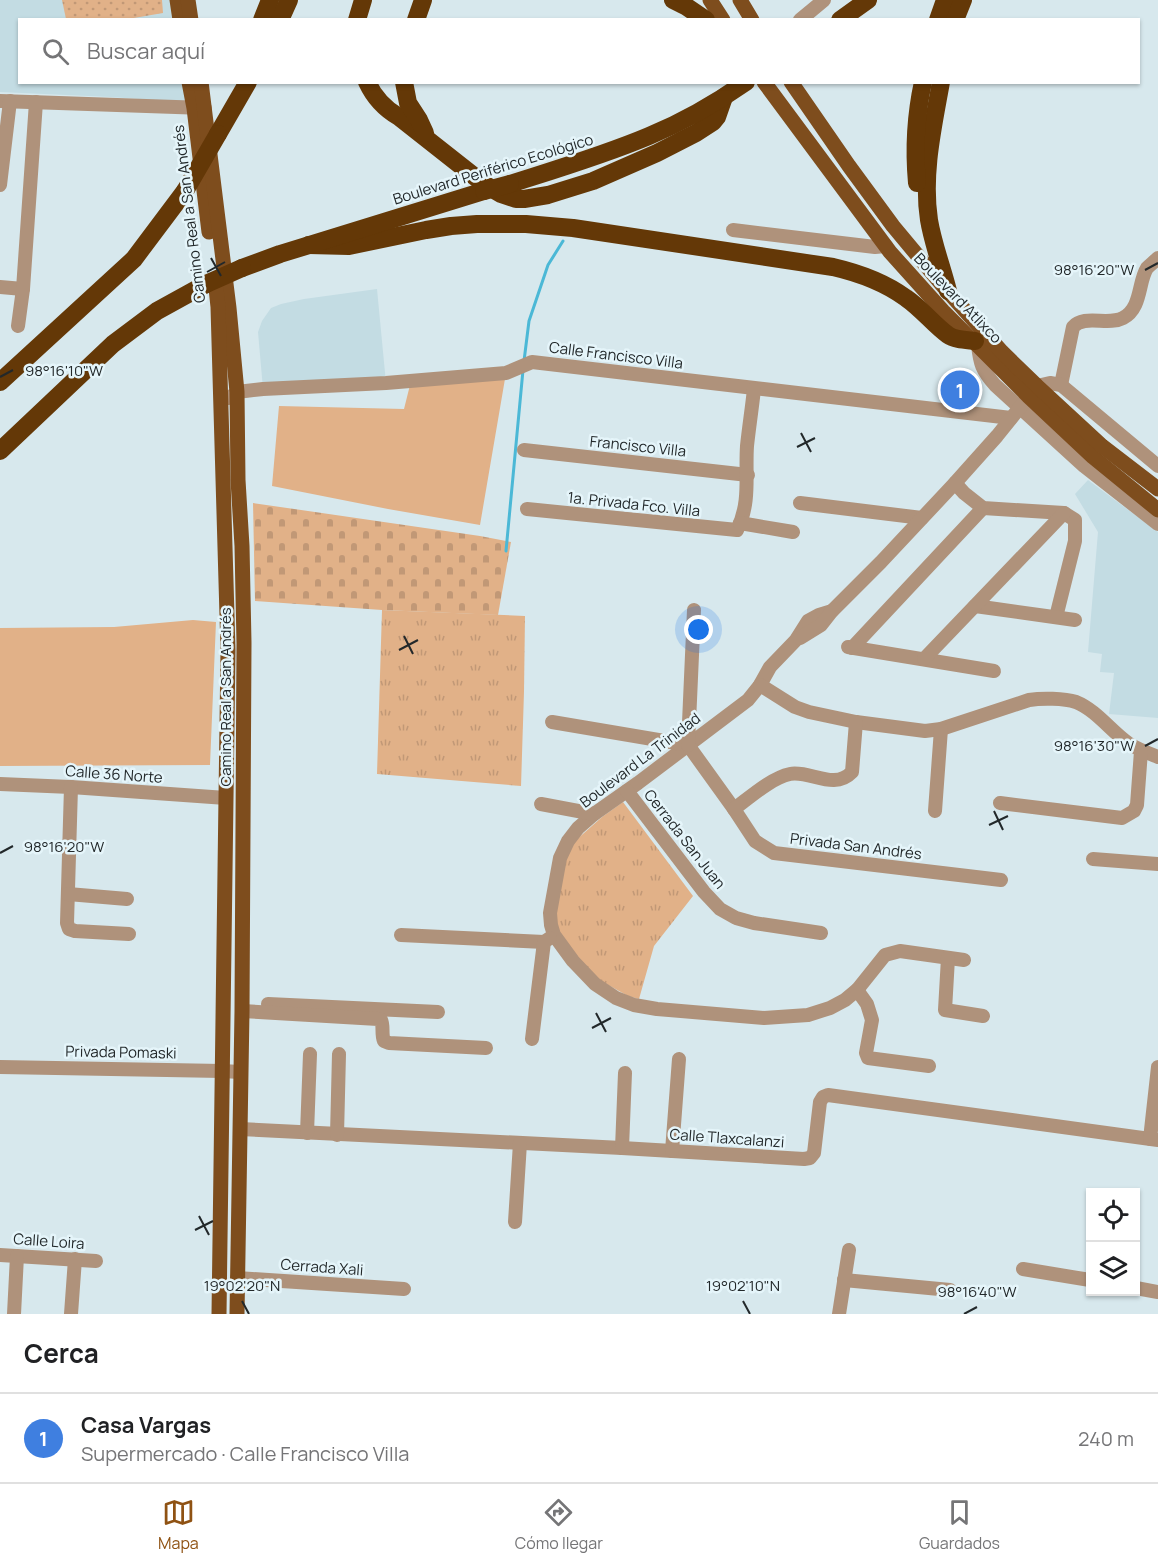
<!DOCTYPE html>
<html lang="es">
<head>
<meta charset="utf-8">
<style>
  :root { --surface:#fff; --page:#f6f6f6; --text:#202124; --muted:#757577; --line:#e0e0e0; --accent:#8f5213 }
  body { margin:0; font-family:Manrope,sans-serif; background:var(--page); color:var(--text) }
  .controls { position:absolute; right:18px; bottom:18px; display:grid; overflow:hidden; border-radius:0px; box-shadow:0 2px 4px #0004 }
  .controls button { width:54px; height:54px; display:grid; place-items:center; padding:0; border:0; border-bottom:2px solid var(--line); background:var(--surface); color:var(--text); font:30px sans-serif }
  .you { position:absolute; left:699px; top:630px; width:21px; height:21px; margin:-15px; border:4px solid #fff; border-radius:50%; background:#1a73e8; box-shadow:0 0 0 9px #1a73e833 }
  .badge { display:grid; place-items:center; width:39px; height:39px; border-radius:50%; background:var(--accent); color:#fff; font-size:20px; font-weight:700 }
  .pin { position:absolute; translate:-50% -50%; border:3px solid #fff; box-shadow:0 2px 6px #0006 }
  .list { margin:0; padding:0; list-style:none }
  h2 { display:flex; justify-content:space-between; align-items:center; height:78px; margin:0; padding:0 24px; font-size:26px }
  h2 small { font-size:20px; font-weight:400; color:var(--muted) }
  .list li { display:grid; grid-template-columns:39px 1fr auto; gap:18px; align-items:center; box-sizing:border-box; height:90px; padding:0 24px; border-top:2px solid var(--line) }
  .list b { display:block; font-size:22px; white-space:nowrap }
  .list p { margin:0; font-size:20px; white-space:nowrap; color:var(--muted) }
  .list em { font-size:20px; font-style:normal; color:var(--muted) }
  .icon { flex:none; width:33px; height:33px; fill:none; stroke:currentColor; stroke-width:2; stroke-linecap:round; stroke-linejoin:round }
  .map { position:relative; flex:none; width:1158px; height:1314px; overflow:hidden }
  .search { position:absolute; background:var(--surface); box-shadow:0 2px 4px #0004; left:18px; right:18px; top:18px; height:66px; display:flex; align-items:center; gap:15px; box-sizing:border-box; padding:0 21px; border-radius:0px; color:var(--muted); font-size:22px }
  .sheet { height:168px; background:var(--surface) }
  nav { display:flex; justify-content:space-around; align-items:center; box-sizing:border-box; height:84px; border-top:2px solid var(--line); background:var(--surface); font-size:16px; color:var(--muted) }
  nav a { display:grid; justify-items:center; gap:3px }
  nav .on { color:var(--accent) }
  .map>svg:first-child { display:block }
  .built { fill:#c3dce3 }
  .grass { fill:url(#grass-tufts) }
  .cemetery { fill:url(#cemetery-stones) }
  .park { fill:url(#park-dots) }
  .pitch { fill:#e1b188 }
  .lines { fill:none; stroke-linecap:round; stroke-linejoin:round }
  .stream { stroke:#4bb8d6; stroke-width:3 }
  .minor { stroke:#af927b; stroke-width:14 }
  .major { stroke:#7e4d1d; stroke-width:15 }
  .highway { stroke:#643807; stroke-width:18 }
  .highway-bridge { stroke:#643807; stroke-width:18 }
  .ticks { fill:none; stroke:#22282a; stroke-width:2 }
  .labels { text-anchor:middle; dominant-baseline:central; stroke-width:5; stroke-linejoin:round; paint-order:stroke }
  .street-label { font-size:15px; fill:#22282a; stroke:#e5f5fa }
  .ticks-label { font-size:15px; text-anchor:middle; fill:#22282a; stroke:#e5f5fa; stroke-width:5; stroke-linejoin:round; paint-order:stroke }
</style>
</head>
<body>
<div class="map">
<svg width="1158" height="1314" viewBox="0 0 1158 1314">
  <defs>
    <pattern id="grass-tufts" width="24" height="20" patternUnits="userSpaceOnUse" patternTransform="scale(1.5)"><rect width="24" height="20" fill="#e1b188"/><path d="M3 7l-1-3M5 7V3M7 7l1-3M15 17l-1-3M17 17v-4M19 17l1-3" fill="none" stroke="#c19876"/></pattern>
    <pattern id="cemetery-stones" width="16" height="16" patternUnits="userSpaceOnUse" patternTransform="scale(1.5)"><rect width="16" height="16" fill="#e1b188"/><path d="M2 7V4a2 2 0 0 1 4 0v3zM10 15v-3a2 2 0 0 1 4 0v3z" fill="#c19876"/></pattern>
    <pattern id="park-dots" width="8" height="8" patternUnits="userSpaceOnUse" patternTransform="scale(1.5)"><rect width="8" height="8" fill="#e1b188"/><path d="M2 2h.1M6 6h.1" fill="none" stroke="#c19876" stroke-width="1.8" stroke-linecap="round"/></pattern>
  </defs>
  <rect width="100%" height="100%" fill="#d7e8ed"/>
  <g class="built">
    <path d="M0 0H174L177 19 20 20V82L186 83 189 99 183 102 110 97 0 92Z"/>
    <path d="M377 289 386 383 263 389 258 332 262 321 271 308 281 304 304 299Z"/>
    <path d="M1088 480 1158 532V718L1109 714 1114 673 1100 672 1102 654 1088 652 1098 532 1075 494Z"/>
  </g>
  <g class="grass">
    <path d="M382 610 525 616 524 692 521 786 377 774Z"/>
    <path d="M623 802 693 896 654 946 639 999 628 996 601 981 576 957 556 930 553 917 563 861 575 841 602 817Z"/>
  </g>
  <path class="cemetery" d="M253 503 480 536 511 542 498 615 382 610 255 601Z"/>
  <path class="park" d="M62 0H162L163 13 128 19H66Z"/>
  <g class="pitch">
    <path d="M506 373 480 525 388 509 272 486 279 406 404 409 411 381Z"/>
    <path d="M193 620 216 622 210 765 0 766V628L114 627Z"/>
  </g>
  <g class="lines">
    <g class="stream">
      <path d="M524 361 529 321 548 265 563 241"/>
      <path d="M506 551 523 370"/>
    </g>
    <g class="minor">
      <path d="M800 20 824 0"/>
      <path d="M0 101 205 108"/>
      <path d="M0 185 10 101"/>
      <path d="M733 230 875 247 886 246"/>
      <path d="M0 287 23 289"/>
      <path d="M18 326 23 289 36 102"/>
      <path d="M978 345C980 364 982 370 995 385L1084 466 1158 524"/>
      <path d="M1061 385 1073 327C1084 314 1108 326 1123 318 1142 308 1138 282 1147 268 1150 265 1155 261 1158 258"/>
      <path d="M229 398 237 392 263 389 386 383 506 373 532 362 1011 418"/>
      <path d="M524 450 748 475"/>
      <path d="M955 483 964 493 983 508 1064 513 1075 520V541L1056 617"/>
      <path d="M800 503 922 518"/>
      <path d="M527 509 737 530C751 502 745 475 747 446 749 427 752 408 754 389"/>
      <path d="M740 523 793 532"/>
      <path d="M975 606 1075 620"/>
      <path d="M832 611 819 615 808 621 796 640 770 667 760 685 748 700 638 783 594 814 578 828 568 841 560 858 550 913 551 925 554 935 573 961 595 984 616 998 634 1005 657 1009 764 1018 808 1015 830 1008 845 1000 857 990 885 955 900 951 964 960"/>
      <path d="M800 638 821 625 832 611 881 562 955 483 997 436 1037 386 1050 383 1061 385 1158 466"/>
      <path d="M848 647 994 671"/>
      <path d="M852 648 983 508"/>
      <path d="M924 659 1064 513"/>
      <path d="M760 685 795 707 809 712 856 722 925 731 941 729 1029 700C1041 698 1064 698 1076 702 1096 710 1111 731 1128 743 1137 749 1148 753 1158 757"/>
      <path d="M552 722 688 745"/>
      <path d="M688 745 734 809 755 841 774 853 1001 880"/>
      <path d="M688 745 694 610"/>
      <path d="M0 784 71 787 226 798"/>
      <path d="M71 787 67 923 69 929 75 931 129 934"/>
      <path d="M627 791 704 892 720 909 736 918 754 923 821 933"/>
      <path d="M1000 803 1122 818 1134 811 1137 805 1141 751"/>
      <path d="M541 804 594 814"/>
      <path d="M734 809C749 798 771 778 790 774 810 770 834 791 852 772L856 722"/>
      <path d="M935 811 941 729"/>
      <path d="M1093 859 1158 864"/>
      <path d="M68 894 127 899"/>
      <path d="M401 935 544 942"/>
      <path d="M948 958 945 1010 983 1016"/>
      <path d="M857 990 867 1004 872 1020 866 1053 868 1058 929 1066"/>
      <path d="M268 1004 438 1012"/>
      <path d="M242 1011 378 1019 381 1020C384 1026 381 1034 384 1041L389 1043 486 1048"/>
      <path d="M532 1039 544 942 550 938"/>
      <path d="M0 1067 222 1071 240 1072"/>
      <path d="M240 1129 622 1148 804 1159 810 1158 814 1153 820 1102 823 1097 828 1095 1158 1140"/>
      <path d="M307 1133 310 1054"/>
      <path d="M337 1135 339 1054"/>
      <path d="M1150 1139 1158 1067"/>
      <path d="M622 1148 625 1073"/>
      <path d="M672 1151 679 1059"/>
      <path d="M515 1222 520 1143"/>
      <path d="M0 1255 96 1261"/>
      <path d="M1023 1269 1090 1280"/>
      <path d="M237 1278 404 1289"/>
      <path d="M844 1280 950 1290"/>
      <path d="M1136 1288 1158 1292"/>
      <path d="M14 1314 17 1256"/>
      <path d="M71 1314 75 1259"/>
      <path d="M839 1314 849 1250"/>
    </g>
    <g class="major">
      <path d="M177 0 180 20"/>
      <path d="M188 0 191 20"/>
      <path d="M710 0 723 20"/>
      <path d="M740 0 752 20"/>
      <path d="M189 82 194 108 209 232"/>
      <path d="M201 82 229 308 237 392 238 480 242 546 244 643 242 1011 237 1314"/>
      <path d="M764 82 890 252 943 311 1028 396 1093 457 1158 510"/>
      <path d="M791 82 849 166 893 226 943 286 1002 352 1037 386 1102 446 1158 489"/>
      <path d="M216 288 218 307 228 650 219 1314"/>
    </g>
    <g class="highway">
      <path d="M673 0 687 7 706 20"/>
      <path d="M262 20 270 0"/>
      <path d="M280 20 289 0"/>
      <path d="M357 20 363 0"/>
      <path d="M416 20 423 0"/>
      <path d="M840 20 868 0"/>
      <path d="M938 20 945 0"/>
      <path d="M955 20 963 0"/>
      <path d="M367 82C374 97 385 109 399 117L484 184 501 194 516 199H524L548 195 593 181 657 153 696 133 713 122 717 117 724 97"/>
      <path d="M404 82 408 103 419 120 425 133"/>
      <path d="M941 82C933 127 922 174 929 220 933 244 942 267 948 291"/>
      <path d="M218 134 248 82"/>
      <path d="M917 183C914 150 916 114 923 82"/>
      <path d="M510 184C557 169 604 155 649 136 683 122 716 103 746 82"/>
      <path d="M309 245 349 246 426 230 451 226 477 224H526L573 228 833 267C859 273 884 282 906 298 922 309 933 324 948 335 955 340 966 340 975 341"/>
      <path d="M242 268 280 254 484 191"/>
      <path d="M0 382 134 259 185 191"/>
      <path d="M0 451 113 344 157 311 206 284"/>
    </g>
    <g class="highway-bridge">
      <path d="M185 191 218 134"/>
      <path d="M484 191 510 184"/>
      <path d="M206 284 242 268"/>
    </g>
  </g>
  <path class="ticks" d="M211 258 221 276M1145 270 1158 263M207 272 225 262M0 377 13 370M801 433 811 452M797 447 815 438M404 636 413 654M399 650 418 640M1145 746 1158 739M994 811 1003 830M989 825 1008 816M0 853 13 846M596 1013 606 1032M592 1028 611 1018M199 1216 209 1235M195 1230 213 1221M242 1301 249 1314M743 1301 750 1314M964 1314 977 1307"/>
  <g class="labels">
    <g class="street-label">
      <text transform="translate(493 169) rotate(-17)">Boulevard Periférico Ecológico</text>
      <text transform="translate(189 214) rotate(-97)">Camino Real a San Andrés</text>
      <text transform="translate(958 298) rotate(46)">Boulevard Atlixco</text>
      <text transform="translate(616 355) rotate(7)">Calle Francisco Villa</text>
      <text transform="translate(638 446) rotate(6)">Francisco Villa</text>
      <text transform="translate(634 504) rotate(6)">1a. Privada Fco. Villa</text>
      <text transform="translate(225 697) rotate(-90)">Camino Real a San Andrés</text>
      <text transform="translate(640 760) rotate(-37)">Boulevard La Trinidad</text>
      <text transform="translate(114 774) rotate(4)">Calle 36 Norte</text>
      <text transform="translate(685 839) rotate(52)">Cerrada San Juan</text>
      <text transform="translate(856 846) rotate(7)">Privada San Andrés</text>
      <text transform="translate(121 1052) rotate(1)">Privada Pomaski</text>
      <text transform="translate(727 1138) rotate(4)">Calle Tlaxcalanzi</text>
      <text transform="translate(49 1241) rotate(4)">Calle Loira</text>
      <text transform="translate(322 1267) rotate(4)">Cerrada Xali</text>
    </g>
  </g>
  <g class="ticks-label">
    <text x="1094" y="275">98°16'20"W</text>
    <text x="64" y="376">98°16'10"W</text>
    <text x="1094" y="751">98°16'30"W</text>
    <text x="64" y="852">98°16'20"W</text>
    <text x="242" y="1291">19°02'20"N</text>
    <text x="743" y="1291">19°02'10"N</text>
    <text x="977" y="1297">98°16'40"W</text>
  </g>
</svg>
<div class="controls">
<button><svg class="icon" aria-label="locate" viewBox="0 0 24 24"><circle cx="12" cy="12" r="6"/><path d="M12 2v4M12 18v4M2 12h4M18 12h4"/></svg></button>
<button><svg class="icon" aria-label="layers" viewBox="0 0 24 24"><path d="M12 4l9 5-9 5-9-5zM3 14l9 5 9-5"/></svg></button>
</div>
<div class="you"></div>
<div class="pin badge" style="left:960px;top:390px;background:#3f7fe0">1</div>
<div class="search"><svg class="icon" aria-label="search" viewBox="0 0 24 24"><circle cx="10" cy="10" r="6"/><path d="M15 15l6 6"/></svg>Buscar aquí</div>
</div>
<section class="sheet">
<h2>Cerca<small></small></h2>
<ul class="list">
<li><span class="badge" style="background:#3f7fe0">1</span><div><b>Casa Vargas</b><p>Supermercado · Calle Francisco Villa</p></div><em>240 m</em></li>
</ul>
</section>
<nav>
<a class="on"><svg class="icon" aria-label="map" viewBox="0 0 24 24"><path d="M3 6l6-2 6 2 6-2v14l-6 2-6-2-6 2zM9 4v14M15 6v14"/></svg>Mapa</a>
<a><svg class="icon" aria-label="directions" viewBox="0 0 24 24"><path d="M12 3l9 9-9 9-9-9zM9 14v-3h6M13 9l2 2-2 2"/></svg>Cómo llegar</a>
<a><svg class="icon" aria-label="saved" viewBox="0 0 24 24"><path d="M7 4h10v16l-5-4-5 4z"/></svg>Guardados</a>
</nav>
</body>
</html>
